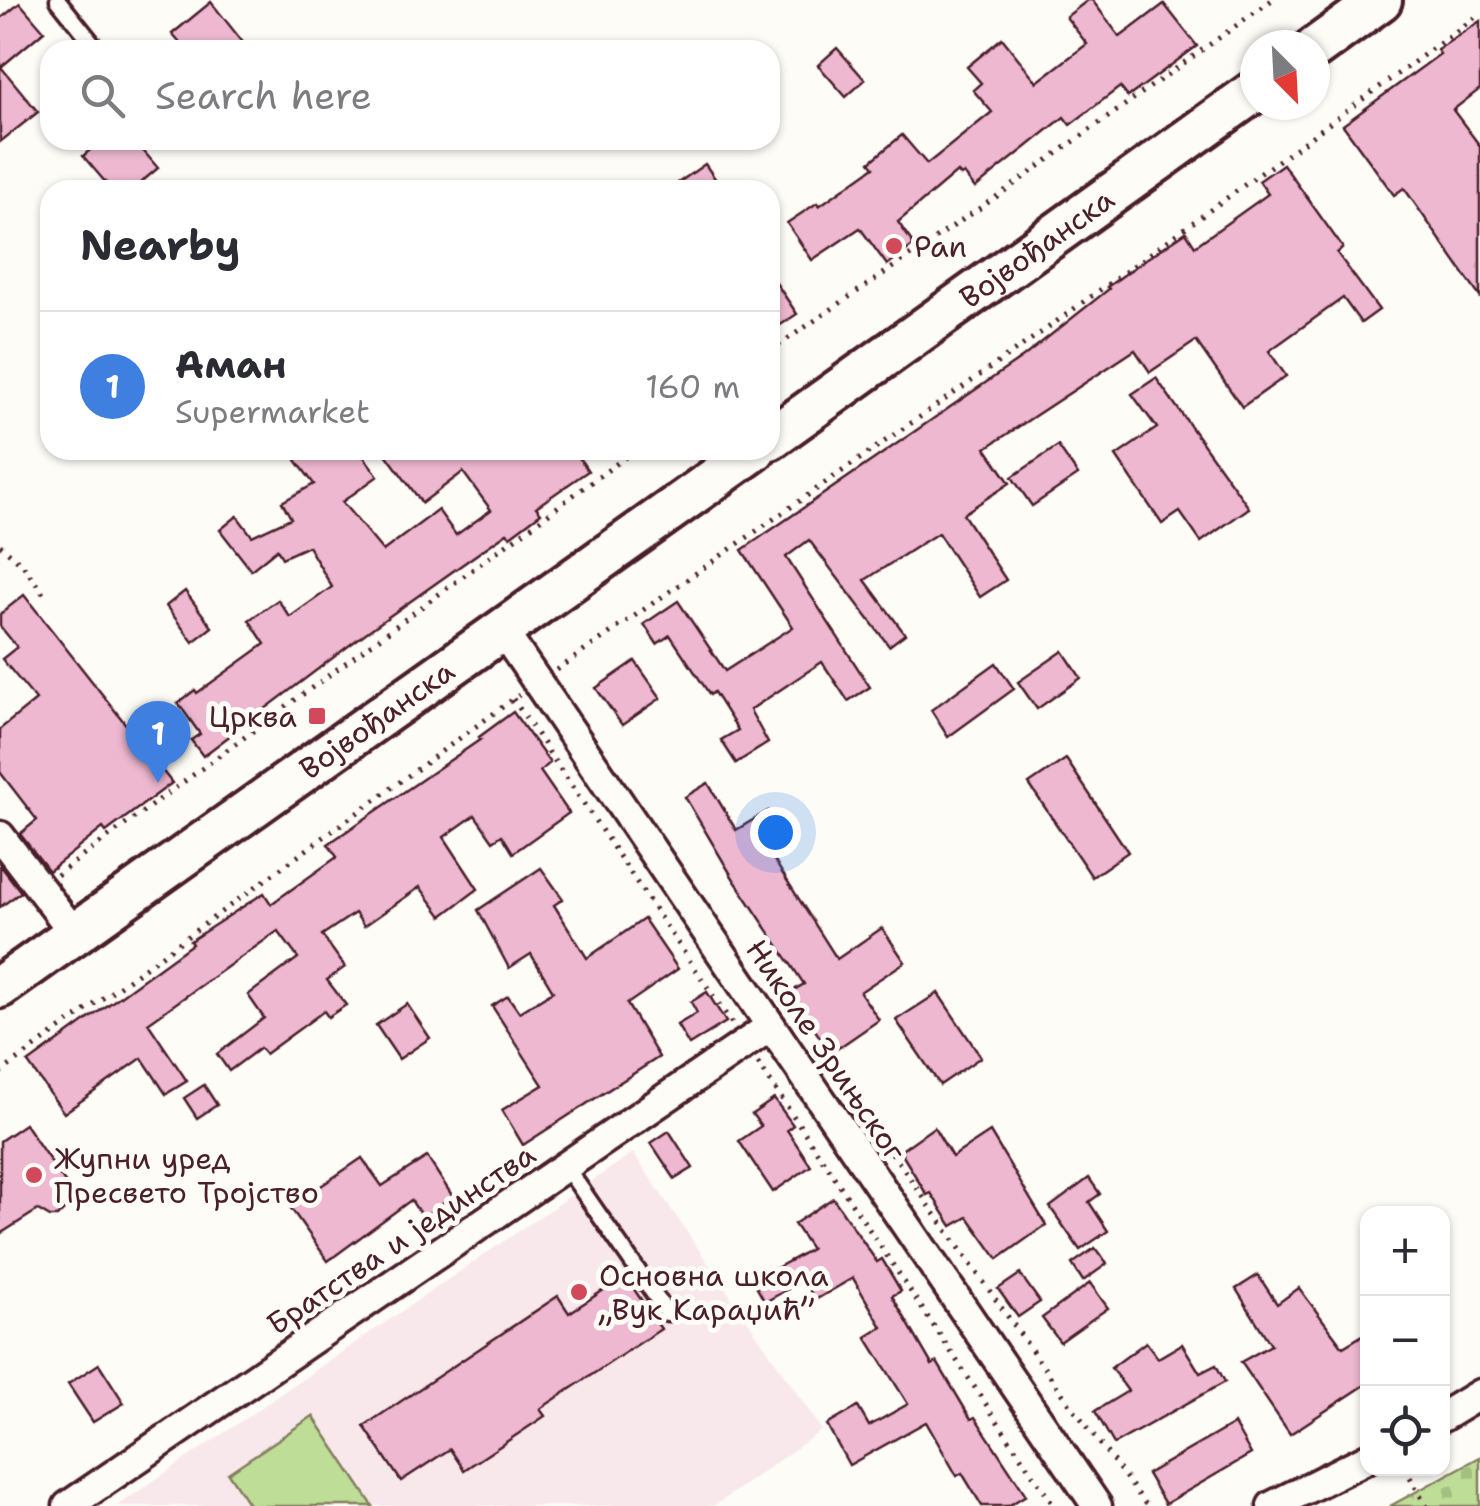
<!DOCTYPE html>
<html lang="en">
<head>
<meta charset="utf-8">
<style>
  :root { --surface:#fff; --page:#f2f2f3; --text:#2b2b33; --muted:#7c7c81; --line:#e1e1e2; --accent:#111827 }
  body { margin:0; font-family:"Shantell Sans",sans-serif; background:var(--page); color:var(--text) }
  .controls { position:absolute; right:30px; bottom:30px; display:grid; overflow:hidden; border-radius:20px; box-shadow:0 2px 8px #0004 }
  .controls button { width:90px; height:90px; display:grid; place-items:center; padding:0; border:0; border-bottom:2px solid var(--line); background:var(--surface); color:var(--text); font:50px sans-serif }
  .compass { position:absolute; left:1240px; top:30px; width:90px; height:90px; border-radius:50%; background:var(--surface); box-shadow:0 2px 8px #0004; rotate:156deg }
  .you { position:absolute; left:775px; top:832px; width:35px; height:35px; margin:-25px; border:8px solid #fff; border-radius:50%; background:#1a73e8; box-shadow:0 0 0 15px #1a73e833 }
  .badge { display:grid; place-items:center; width:65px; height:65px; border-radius:50%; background:var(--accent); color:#fff; font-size:32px; font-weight:700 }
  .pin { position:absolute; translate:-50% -82px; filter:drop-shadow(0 2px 5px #0008) }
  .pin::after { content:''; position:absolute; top:52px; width:35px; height:30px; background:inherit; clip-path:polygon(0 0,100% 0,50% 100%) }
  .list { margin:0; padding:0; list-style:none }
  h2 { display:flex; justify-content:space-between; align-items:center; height:130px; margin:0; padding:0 40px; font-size:42px }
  h2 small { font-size:32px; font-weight:400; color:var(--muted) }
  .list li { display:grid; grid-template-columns:65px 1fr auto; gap:30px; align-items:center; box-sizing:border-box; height:150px; padding:0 40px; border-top:2px solid var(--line) }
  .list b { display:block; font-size:38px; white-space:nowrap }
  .list p { margin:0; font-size:32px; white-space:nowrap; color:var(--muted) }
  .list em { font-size:32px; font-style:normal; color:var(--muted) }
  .icon { flex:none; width:55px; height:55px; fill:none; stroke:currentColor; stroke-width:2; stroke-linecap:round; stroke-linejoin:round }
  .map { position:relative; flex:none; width:1480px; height:1506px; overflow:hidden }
  .search { position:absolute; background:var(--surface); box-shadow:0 2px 8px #0004; left:40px; top:40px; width:740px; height:110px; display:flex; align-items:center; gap:25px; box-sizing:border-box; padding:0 35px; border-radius:30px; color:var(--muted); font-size:38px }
  .panel { position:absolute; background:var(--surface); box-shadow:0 2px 8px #0004; left:40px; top:180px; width:740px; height:280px; border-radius:30px }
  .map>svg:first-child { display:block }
  .built { fill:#f8e8eb }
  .cemetery { fill:url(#cemetery-stones); stroke:#847e61; stroke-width:2.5 }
  .pitch { fill:#bede97; stroke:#847e61; stroke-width:2.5 }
  .building { fill:#eeb8d0; stroke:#4a1f2b; stroke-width:2.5 }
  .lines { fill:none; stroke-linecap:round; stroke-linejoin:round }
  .service-casing { stroke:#4a1f2b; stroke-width:21 }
  .minor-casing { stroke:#4a1f2b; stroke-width:35 }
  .secondary-casing { stroke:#4a1f2b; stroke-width:48 }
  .path { stroke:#4a1f2b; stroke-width:5; stroke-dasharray:2.5 8; stroke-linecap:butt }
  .service { stroke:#fdfcf7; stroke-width:14 }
  .minor { stroke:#fdfcf7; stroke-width:28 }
  .secondary { stroke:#fdfcf7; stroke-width:40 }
  .poi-dot { fill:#d1495b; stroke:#fdfcf7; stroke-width:4 }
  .labels { text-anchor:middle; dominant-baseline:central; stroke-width:10; stroke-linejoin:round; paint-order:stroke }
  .poi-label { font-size:30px; fill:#4a1f2b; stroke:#fdfcf7; text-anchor:start }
  .street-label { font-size:30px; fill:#4a1f2b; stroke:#fdfcf7 }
</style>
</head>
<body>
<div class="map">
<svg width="1480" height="1506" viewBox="0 0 1480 1506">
  <defs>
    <pattern id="cemetery-stones" width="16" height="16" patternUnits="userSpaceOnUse" patternTransform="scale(2.5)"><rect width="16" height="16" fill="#bede97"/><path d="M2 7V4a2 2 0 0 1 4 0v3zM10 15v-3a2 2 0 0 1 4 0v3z" fill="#a5be82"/></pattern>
  </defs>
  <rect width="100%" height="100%" fill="#fdfcf7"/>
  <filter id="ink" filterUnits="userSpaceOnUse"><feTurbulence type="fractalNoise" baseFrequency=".01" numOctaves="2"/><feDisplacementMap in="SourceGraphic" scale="20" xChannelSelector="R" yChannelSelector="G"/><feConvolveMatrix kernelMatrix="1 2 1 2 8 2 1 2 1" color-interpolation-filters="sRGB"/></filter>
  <g filter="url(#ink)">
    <path class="built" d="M633 1153 822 1430 714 1506H117Z"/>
    <path class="cemetery" d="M1480 1457V1506H1390Z"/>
    <path class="pitch" d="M313 1416 373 1506H250L228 1473Z"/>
    <g class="building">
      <path d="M1088 0H1092L1120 37 1164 4 1197 46 1128 97 1120 87 1070 125 1064 117 975 188 964 174 961 176 957 172 898 222 914 245 887 265 860 228 812 260 787 223 817 203 819 206 874 167 870 162 902 135 927 164 992 112 973 90 981 83 967 67 1002 38 1037 82 1087 44 1066 17Z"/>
      <path d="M211 2 249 50H186L172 34Z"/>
      <path d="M20 3 44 31 1 67 38 112 0 142V19Z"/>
      <path d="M1480 21V89L1453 110 1480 146V297L1404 188 1394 195 1343 125 1440 54 1437 50Z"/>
      <path d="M837 48 865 80 846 97 818 65Z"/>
      <path d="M102 140H134L158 168 132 190H112L83 156Z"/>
      <path d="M705 164 716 180 702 190H668Z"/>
      <path d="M1283 164 1343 248 1337 253 1379 310 1361 323 1343 298 1269 351 1286 376 1242 407 1196 341 1150 372 1135 350 986 448 1010 483 963 514 1006 580 980 597 938 533 865 580 905 634 889 646 809 540 786 557 870 687 848 701 822 662 750 710 768 743 736 763 721 740 738 730 714 692 710 695 670 635 657 644 644 624 678 601 725 671 793 627 742 550 1023 357 1109 289 1107 287 1146 259 1186 232 1195 246 1268 194 1259 181Z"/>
      <path d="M770 274 797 314 770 332Z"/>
      <path d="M1156 378 1249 508 1201 542 1180 512 1162 524 1116 456 1157 428 1132 394Z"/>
      <path d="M1058 446 1078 475 1032 506 1012 477Z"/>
      <path d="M309 450H359L378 476 342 502 383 551 438 510 456 535 491 510 463 472 422 503 383 450H574L588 471 536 507 541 513 510 536 507 533 367 632 203 756 191 740 200 734 178 703 195 690 197 693 265 644 249 620 278 600 290 617 332 587 308 546 282 558 277 549 251 570 220 530 237 516 252 536 291 518 282 502 314 484 296 460Z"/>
      <path d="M185 591 212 627 193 642 166 606Z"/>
      <path d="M24 595 172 783 106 832 103 828 49 871 20 834 37 820 0 772V729L36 700 2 659 17 647 0 626V614Z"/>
      <path d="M1063 651 1081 678 1037 709 1018 682Z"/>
      <path d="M635 661 661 698 622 725 596 688Z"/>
      <path d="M996 663 1014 689 948 737 931 710Z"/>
      <path d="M513 712 550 763 540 771 569 813 513 853 502 835 493 841 475 815 444 837 478 889 442 916 420 887 364 926 355 913 322 935 345 967 327 980 346 1005 328 1017 324 1011 265 1054 260 1048 229 1071 217 1054 264 1018 248 995 298 958 278 931 148 1023 187 1081 166 1094 142 1058 64 1113 28 1063 192 944 190 941 264 893 271 904 337 857 328 844 481 739 479 737Z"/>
      <path d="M1066 759 1128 852 1092 877 1029 784Z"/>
      <path d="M708 783 736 830 768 811 778 828 760 838 837 959 882 928 905 962 860 992 879 1020 831 1053 789 993 804 984 733 878 685 797Z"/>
      <path d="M0 865 21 892 0 907Z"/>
      <path d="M541 868 563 899 554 905 587 958 644 919 678 969 627 1004 659 1057 523 1145 502 1110 543 1085 492 1006 508 996 519 1012 553 991 531 954 509 968 478 910Z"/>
      <path d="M707 992 726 1022 689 1045 677 1025 697 1013 691 1002Z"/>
      <path d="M938 993 981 1057 940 1085 896 1020Z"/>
      <path d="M407 1004 430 1038 399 1059 376 1025Z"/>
      <path d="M204 1085 217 1105 197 1118 184 1098Z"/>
      <path d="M774 1099 793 1125 787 1130 811 1166 773 1192 739 1141 761 1126 752 1114Z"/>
      <path d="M25 1124 68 1187 69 1205 57 1217H50L38 1210 0 1234V1141Z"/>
      <path d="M934 1127 952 1157 990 1132 1046 1225 998 1259 968 1217 952 1226 931 1193 927 1195 900 1151Z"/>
      <path d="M669 1131 693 1168 675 1179 651 1143Z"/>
      <path d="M427 1157 453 1197 422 1217 411 1200 328 1261 290 1207 362 1158 382 1186Z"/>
      <path d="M1089 1178 1100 1194 1089 1202 1108 1231 1080 1250 1050 1207Z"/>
      <path d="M833 1198 877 1262 882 1259 901 1291 892 1296 932 1365 937 1362 971 1419 975 1417 1026 1495 1008 1506H982L962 1473 957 1476 926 1422 849 1465 827 1425 858 1407 869 1426 908 1404 866 1337 882 1327 853 1278 815 1300 804 1280 765 1302 753 1281 811 1249 794 1224Z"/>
      <path d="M1095 1248 1107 1264 1083 1281 1072 1264Z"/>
      <path d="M1020 1274 1040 1302 1018 1317 998 1289Z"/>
      <path d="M1258 1275 1277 1304 1299 1288 1343 1347 1368 1332V1383L1290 1434 1241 1362 1271 1345 1236 1289Z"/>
      <path d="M625 1276 661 1329 540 1409 545 1416 464 1470 450 1449 401 1481 364 1426 558 1296 569 1313Z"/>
      <path d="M1090 1283 1108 1308 1060 1342 1042 1318Z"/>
      <path d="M1146 1342 1158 1358 1182 1344 1200 1373 1216 1365 1225 1382 1114 1444 1095 1411 1128 1391 1111 1368Z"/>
      <path d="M99 1364 124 1403 93 1422 68 1384Z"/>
      <path d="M1234 1424 1251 1454 1165 1504 1147 1474Z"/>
    </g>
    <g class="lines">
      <defs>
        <g id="service">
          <path d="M58 0 98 50"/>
          <path d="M566 1167 667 1313"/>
        </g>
        <g id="minor">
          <path d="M502 630 1097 1506"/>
          <path d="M0 836 75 934"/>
          <path d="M1442 1417 1480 1394"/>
          <path d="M68 1506 771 1026"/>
          <path d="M1272 1506 1368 1458"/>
        </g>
        <g id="secondary">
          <path d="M1315 48 1381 0"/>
          <path id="s1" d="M770 439 1255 91"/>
          <path id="s2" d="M0 987 755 450"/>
        </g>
      </defs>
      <use href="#service" class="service-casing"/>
      <use href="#minor" class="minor-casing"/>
      <use href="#secondary" class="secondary-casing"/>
      <g class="path">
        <path d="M770 351 999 195 1272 0"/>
        <path d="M0 545 23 565 44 595"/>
        <path d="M557 670 1049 327 1480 14"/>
        <path d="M513 699 733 1025"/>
        <path d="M57 875 635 450"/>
        <path d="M758 1063 1054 1506"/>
        <path d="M0 1073 519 695"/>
        <path d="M892 1153 1062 1393 1147 1506"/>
        <path d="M1405 1468 1426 1506"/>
      </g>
      <use href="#service" class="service"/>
      <use href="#minor" class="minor"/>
      <use href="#secondary" class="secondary"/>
    </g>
  </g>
  <g class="poi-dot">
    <circle cx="894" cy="246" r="10"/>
    <rect x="307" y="706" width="20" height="20" rx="5"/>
    <circle cx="34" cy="1175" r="10"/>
    <circle cx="579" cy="1292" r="10"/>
  </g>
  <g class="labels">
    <g class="poi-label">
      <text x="914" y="246">Pan</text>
      <text x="297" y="716" text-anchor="end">Црква</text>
      <text x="54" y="1158">Жупни уред<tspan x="54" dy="34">Пресвето Тројство</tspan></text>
      <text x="599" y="1275">Основна школа<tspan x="599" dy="34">„Вук Караџић”</tspan></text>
    </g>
    <g class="street-label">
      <text stroke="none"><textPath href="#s1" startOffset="328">Војвођанска</textPath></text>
      <text stroke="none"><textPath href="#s2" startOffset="462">Војвођанска</textPath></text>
      <text transform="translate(826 1050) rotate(56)">Николе Зрињског</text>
      <text transform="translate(401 1239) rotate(-34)">Братства и јединства</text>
    </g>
  </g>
</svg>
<div class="controls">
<button>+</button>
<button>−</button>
<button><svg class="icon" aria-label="locate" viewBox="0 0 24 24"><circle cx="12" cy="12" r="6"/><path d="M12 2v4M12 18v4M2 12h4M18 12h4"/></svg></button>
</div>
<svg class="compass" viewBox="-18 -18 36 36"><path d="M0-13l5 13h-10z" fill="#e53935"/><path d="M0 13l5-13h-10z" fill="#7c7c81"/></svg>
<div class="you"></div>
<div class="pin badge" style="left:158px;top:783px;background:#3f7fe0">1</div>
<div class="search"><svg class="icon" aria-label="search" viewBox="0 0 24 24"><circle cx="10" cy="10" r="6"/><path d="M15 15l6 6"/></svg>Search here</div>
<section class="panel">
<h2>Nearby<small></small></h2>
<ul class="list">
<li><span class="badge" style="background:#3f7fe0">1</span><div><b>Аман</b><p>Supermarket</p></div><em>160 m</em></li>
</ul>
</section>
</div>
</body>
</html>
